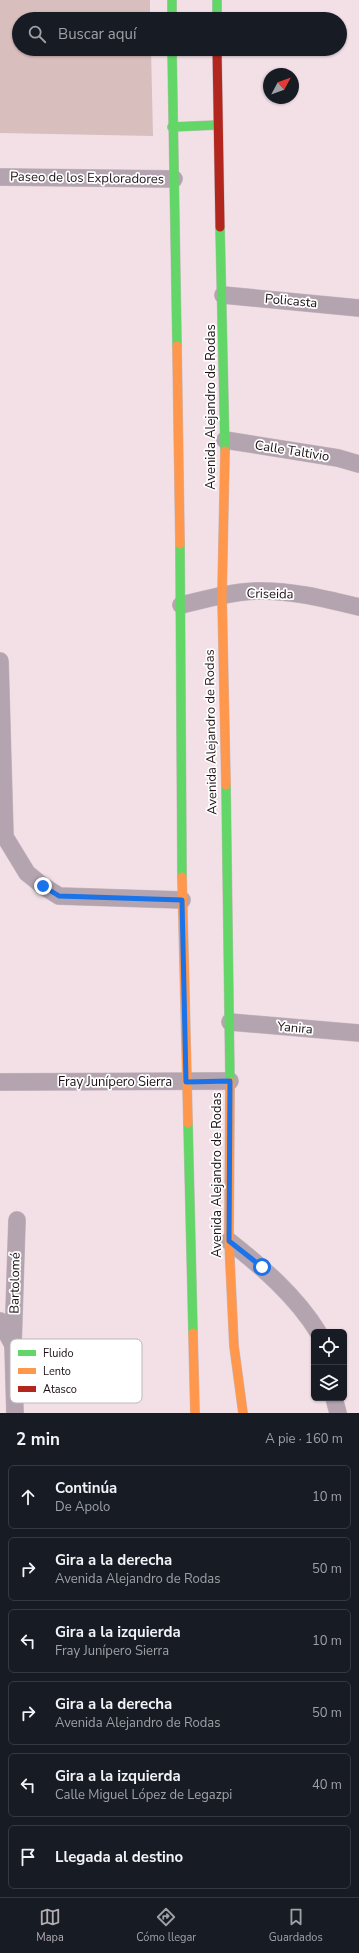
<!DOCTYPE html>
<html lang="es">
<head>
<meta charset="utf-8">
<style>
  :root { --surface:#171b24; --page:#242831; --text:#f1f3f6; --muted:#9ea1a6; --line:#363941; --accent:#b3aeb2 }
  body { margin:0; font-family:"Nunito Sans",sans-serif; background:var(--page); color:var(--text) }
  .controls { position:absolute; right:12px; bottom:12px; display:grid; overflow:hidden; border-radius:6px; box-shadow:0 1px 3px #0004 }
  .controls button { width:36px; height:36px; display:grid; place-items:center; padding:0; border:0; border-bottom:1px solid var(--line); background:var(--surface); color:var(--text); font:20px sans-serif }
  .compass { position:absolute; left:263px; top:68px; width:36px; height:36px; border-radius:50%; background:var(--surface); box-shadow:0 1px 3px #0004; rotate:49deg }
  .stop { position:absolute; width:12px; height:12px; margin:-9px; border:3px solid #1a73e8; border-radius:50%; background:#fff }
  .stop.end { background:#1a73e8; border-color:#fff; box-shadow:0 1px 4px #0008 }
  .list { margin:0; padding:0; list-style:none }
  h2 { display:flex; justify-content:space-between; align-items:center; height:52px; margin:0; padding:0 16px; font-size:17px }
  h2 small { font-size:13px; font-weight:400; color:var(--muted) }
  .list li { display:grid; grid-template-columns:26px 1fr auto; gap:12px; align-items:center; box-sizing:border-box; height:64px; margin:0 8px 8px; padding:0 8px; border:1px solid var(--line); border-radius:6px }
  .list b { display:block; font-size:15px; white-space:nowrap }
  .list p { margin:0; font-size:13px; white-space:nowrap; color:var(--muted) }
  .list em { font-size:13px; font-style:normal; color:var(--muted) }
  .icon { flex:none; width:22px; height:22px; fill:none; stroke:currentColor; stroke-width:2; stroke-linecap:round; stroke-linejoin:round }
  .map { position:relative; flex:none; width:359px; height:1413px; overflow:hidden }
  .search { position:absolute; background:var(--surface); box-shadow:0 1px 3px #0004; left:12px; right:12px; top:12px; height:44px; display:flex; align-items:center; gap:10px; box-sizing:border-box; padding:0 14px; border-radius:22px; color:var(--muted); font-size:15px }
  .sheet { height:484px; background:var(--surface) }
  nav { display:flex; justify-content:space-around; align-items:center; box-sizing:border-box; height:56px; border-top:1px solid var(--line); background:var(--surface); font-size:11px; color:var(--muted) }
  nav a { display:grid; justify-items:center; gap:2px }
  nav .on { color:var(--accent) }
  .map>svg:first-child { display:block }
  .building { fill:#d9bebe }
  .lines { fill:none; stroke-linecap:round; stroke-linejoin:round }
  .street-casing { stroke:#cabcc1; stroke-width:18 }
  .fast-casing { stroke:#cabcc1; stroke-width:10 }
  .slow-casing { stroke:#cabcc1; stroke-width:10 }
  .jam-casing { stroke:#cabcc1; stroke-width:10 }
  .street { stroke:#b3a4b0; stroke-width:17 }
  .fast { stroke:#63d668; stroke-width:9 }
  .slow { stroke:#ff974d; stroke-width:9 }
  .jam { stroke:#b3261e; stroke-width:9 }
  .route { stroke:#1a73e8; stroke-width:5 }
  .labels { text-anchor:middle; dominant-baseline:central; stroke-width:3.5; stroke-linejoin:round; paint-order:stroke }
  .street-label { font-size:13px; fill:#1c1014; stroke:#fff }
  .key { fill:#fff; stroke:#bbb7b8; stroke-width:1 }
  .key-label { font-size:11px; fill:#1c1014 }
</style>
</head>
<body>
<div class="map">
<svg width="359" height="1413" viewBox="0 0 359 1413">
  <rect width="100%" height="100%" fill="#f2e0e6"/>
  <path class="building" d="M0 0H150V19H19V49H151L153 136 0 133Z"/>
  <g class="lines">
    <defs>
      <g id="street">
        <path d="M0 177 174 179"/>
        <path d="M223 295 359 308"/>
        <path d="M225 440 338 458 359 464"/>
        <path d="M181 605C206 599 231 592 256 591 291 590 326 599 359 607"/>
        <path d="M0 661 5 837 27 873 43 886 59 896 182 900"/>
        <path d="M230 1022 359 1033"/>
        <path d="M0 1082 230 1081"/>
        <path d="M229 1241C262 1267 296 1296 318 1332"/>
        <path d="M0 1321 13 1345"/>
        <path d="M334 1398 338 1413"/>
        <path d="M15 1413 13 1345 17 1220"/>
      </g>
      <g id="fast">
        <path d="M172 0V19"/>
        <path d="M217 0V19"/>
        <path d="M172 49 177 346"/>
        <path d="M172 127 217 125"/>
        <path d="M220 227 225 451"/>
        <path d="M180 544 182 877"/>
        <path d="M226 785 230 1082"/>
        <path d="M188 1123 193 1333"/>
      </g>
      <g id="slow">
        <path d="M177 346 180 544"/>
        <path d="M225 451 222 596 226 785"/>
        <path d="M182 877 188 1123"/>
        <path d="M230 1082 229 1241 234 1346 243 1413"/>
        <path d="M193 1333 195 1413"/>
      </g>
      <path id="jam" d="M217 49 220 227"/>
    </defs>
    <use href="#street" class="street-casing"/>
    <use href="#fast" class="fast-casing"/>
    <use href="#slow" class="slow-casing"/>
    <use href="#jam" class="jam-casing"/>
    <use href="#street" class="street"/>
    <use href="#fast" class="fast"/>
    <use href="#slow" class="slow"/>
    <use href="#jam" class="jam"/>
  </g>
  <g class="lines">
    <path class="route" d="M43 886 59 896 182 900 186 1082 230 1081 229 1241 262 1267"/>
  </g>
  <g class="labels">
    <g class="street-label">
      <text transform="translate(87 178) rotate(1)">Paseo de los Exploradores</text>
      <text transform="translate(291 301) rotate(5)">Policasta</text>
      <text transform="translate(211 407) rotate(-90)">Avenida Alejandro de Rodas</text>
      <text transform="translate(292 451) rotate(9)">Calle Taltivio</text>
      <text transform="translate(270 594) rotate(1)">Criseida</text>
      <text transform="translate(211 732) rotate(-91)">Avenida Alejandro de Rodas</text>
      <text transform="translate(295 1028) rotate(5)">Yanira</text>
      <text x="115" y="1082">Fray Junípero Sierra</text>
      <text transform="translate(217 1175) rotate(-90)">Avenida Alejandro de Rodas</text>
      <text transform="translate(15 1283) rotate(-89)">Bartolomé</text>
    </g>
  </g>
  <rect x="10" y="1339" width="132" height="64" rx="6" class="key"/>
  <rect x="18" y="1350" width="18" height="6" fill="#63d668"/>
  <rect x="18" y="1368" width="18" height="6" fill="#ff974d"/>
  <rect x="18" y="1386" width="18" height="6" fill="#b3261e"/>
  <g class="key-label">
    <text x="43" y="1357">Fluido</text>
    <text x="43" y="1375">Lento</text>
    <text x="43" y="1393">Atasco</text>
  </g>
</svg>
<div class="controls">
<button><svg class="icon" aria-label="locate" viewBox="0 0 24 24"><circle cx="12" cy="12" r="6"/><path d="M12 2v4M12 18v4M2 12h4M18 12h4"/></svg></button>
<button><svg class="icon" aria-label="layers" viewBox="0 0 24 24"><path d="M12 4l9 5-9 5-9-5zM3 14l9 5 9-5"/></svg></button>
</div>
<svg class="compass" viewBox="-18 -18 36 36"><path d="M0-13l5 13h-10z" fill="#e53935"/><path d="M0 13l5-13h-10z" fill="#9ea1a6"/></svg>
<div class="stop" style="left:262px;top:1267px"></div>
<div class="stop end" style="left:43px;top:886px"></div>
<div class="search"><svg class="icon" aria-label="search" viewBox="0 0 24 24"><circle cx="10" cy="10" r="6"/><path d="M15 15l6 6"/></svg>Buscar aquí</div>
</div>
<section class="sheet">
<h2>2 min<small>A pie · 160 m</small></h2>
<ul class="list">
<li><svg class="icon" aria-label="ahead" viewBox="0 0 24 24"><path d="M12 20V5M6 11l6-6 6 6"/></svg><div><b>Continúa</b><p>De Apolo</p></div><em>10 m</em></li>
<li><svg class="icon" aria-label="right" viewBox="0 0 24 24"><path d="M7 20v-9h11M14 6l5 5-5 5"/></svg><div><b>Gira a la derecha</b><p>Avenida Alejandro de Rodas</p></div><em>50 m</em></li>
<li><svg class="icon" aria-label="left" viewBox="0 0 24 24"><path d="M17 20v-9H6M10 6l-5 5 5 5"/></svg><div><b>Gira a la izquierda</b><p>Fray Junípero Sierra</p></div><em>10 m</em></li>
<li><svg class="icon" aria-label="right" viewBox="0 0 24 24"><path d="M7 20v-9h11M14 6l5 5-5 5"/></svg><div><b>Gira a la derecha</b><p>Avenida Alejandro de Rodas</p></div><em>50 m</em></li>
<li><svg class="icon" aria-label="left" viewBox="0 0 24 24"><path d="M17 20v-9H6M10 6l-5 5 5 5"/></svg><div><b>Gira a la izquierda</b><p>Calle Miguel López de Legazpi</p></div><em>40 m</em></li>
<li><svg class="icon" aria-label="arrive" viewBox="0 0 24 24"><path d="M6 21V4h12l-3 4 3 4H6"/></svg><div><b>Llegada al destino</b></div></li>
</ul>
</section>
<nav>
<a class="on"><svg class="icon" aria-label="map" viewBox="0 0 24 24"><path d="M3 6l6-2 6 2 6-2v14l-6 2-6-2-6 2zM9 4v14M15 6v14"/></svg>Mapa</a>
<a><svg class="icon" aria-label="directions" viewBox="0 0 24 24"><path d="M12 3l9 9-9 9-9-9zM9 14v-3h6M13 9l2 2-2 2"/></svg>Cómo llegar</a>
<a><svg class="icon" aria-label="saved" viewBox="0 0 24 24"><path d="M7 4h10v16l-5-4-5 4z"/></svg>Guardados</a>
</nav>
</body>
</html>
